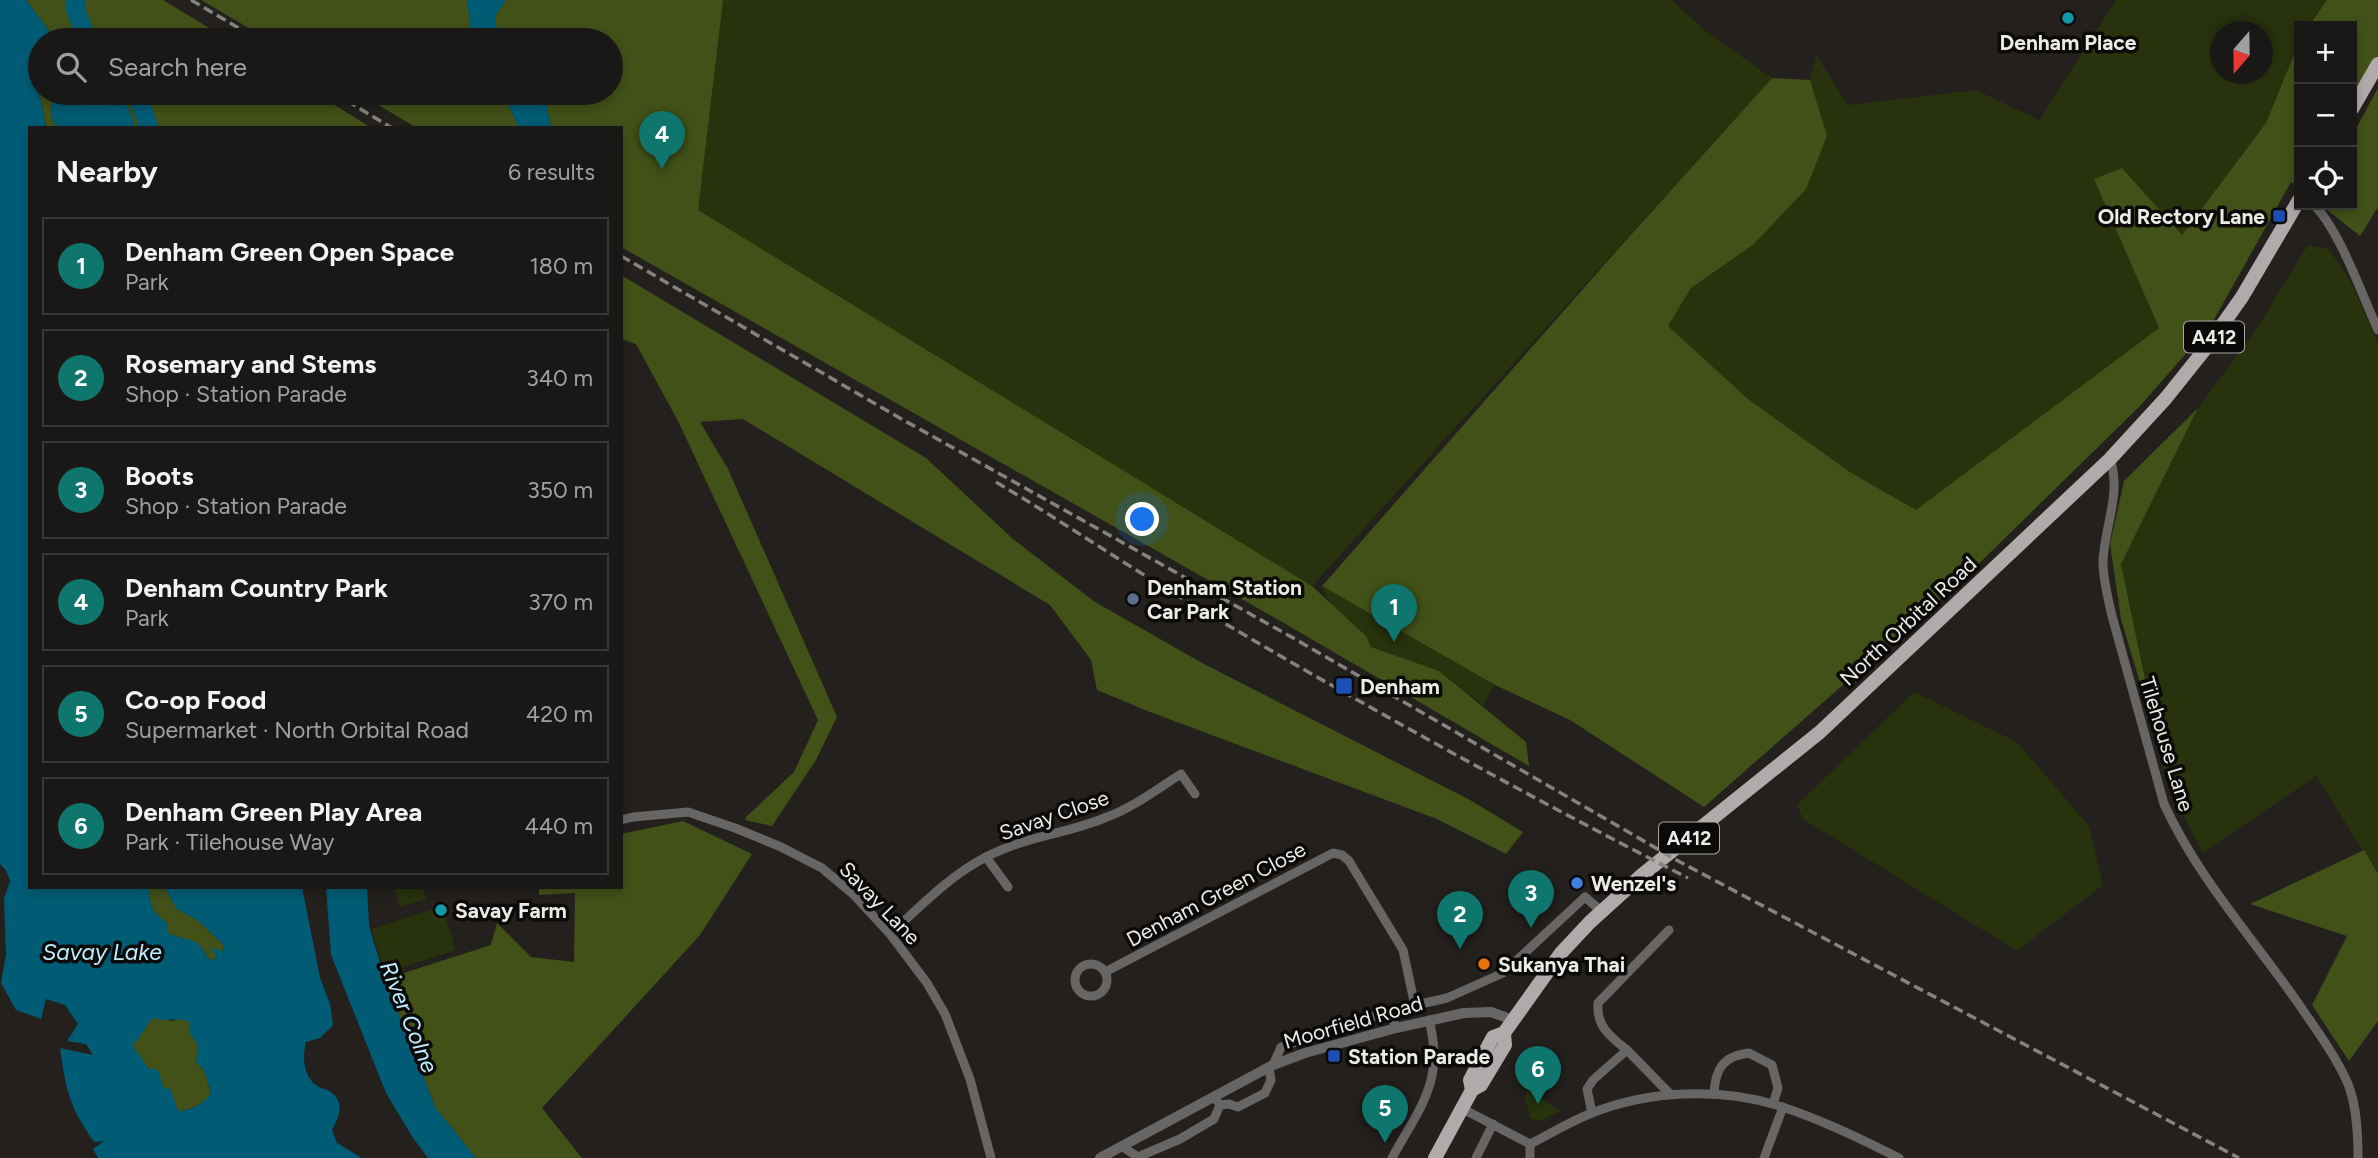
<!DOCTYPE html>
<html lang="en">
<head>
<meta charset="utf-8">
<style>
  :root { --surface:#1a1816; --page:#272523; --text:#f1f3f6; --muted:#9fa0a1; --line:#383735; --accent:#0f766e }
  body { margin:0; font-family:Figtree,sans-serif; background:var(--page); color:var(--text) }
  .controls { position:absolute; right:21px; top:21px; display:grid; overflow:hidden; border-radius:0px; box-shadow:0 4px 10px #0003 }
  .controls button { width:63px; height:63px; display:grid; place-items:center; padding:0; border:0; border-bottom:2px solid var(--line); background:var(--surface); color:var(--text); font:35px sans-serif }
  .compass { position:absolute; left:2210px; top:21px; width:63px; height:63px; border-radius:50%; background:var(--surface); box-shadow:0 4px 10px #0003; rotate:200deg }
  .you { position:absolute; left:1143px; top:520px; width:24px; height:24px; margin:-18px; border:5px solid #fff; border-radius:50%; background:#1a73e8; box-shadow:0 0 0 10px #1a73e833 }
  .badge { display:grid; place-items:center; width:46px; height:46px; border-radius:50%; background:var(--accent); color:#fff; font-size:23px; font-weight:700 }
  .pin { position:absolute; translate:-50% -58px; filter:drop-shadow(0 2px 4px #0008) }
  .pin::after { content:''; position:absolute; top:37px; width:24px; height:21px; background:inherit; clip-path:polygon(0 0,100% 0,50% 100%) }
  .list { margin:0; padding:0; list-style:none }
  h2 { display:flex; justify-content:space-between; align-items:center; height:91px; margin:0; padding:0 28px; font-size:30px }
  h2 small { font-size:23px; font-weight:400; color:var(--muted) }
  .list li { display:grid; grid-template-columns:46px 1fr auto; gap:21px; align-items:center; box-sizing:border-box; height:98px; margin:0 14px 14px; padding:0 14px; border:2px solid var(--line); border-radius:0px }
  .list b { display:block; font-size:26px; white-space:nowrap }
  .list p { margin:0; font-size:23px; white-space:nowrap; color:var(--muted) }
  .list em { font-size:23px; font-style:normal; color:var(--muted) }
  .icon { flex:none; width:38px; height:38px; fill:none; stroke:currentColor; stroke-width:2; stroke-linecap:round; stroke-linejoin:round }
  .map { position:relative; flex:none; width:2378px; height:1158px; overflow:hidden }
  .search { position:absolute; background:var(--surface); box-shadow:0 4px 10px #0003; left:28px; top:28px; width:595px; height:77px; display:flex; align-items:center; gap:18px; box-sizing:border-box; padding:0 24px; border-radius:38px; color:var(--muted); font-size:26px }
  .panel { position:absolute; background:var(--surface); box-shadow:0 4px 10px #0003; left:28px; top:126px; width:595px; height:763px; border-radius:0px }
  .map>svg:first-child { display:block }
  .green { fill:#28320d; fill-rule:evenodd }
  .forest { fill:#425118 }
  .water { fill:#005c75; fill-rule:evenodd }
  .lines { fill:none; stroke-linecap:round; stroke-linejoin:round }
  .river { stroke:#005c75; stroke-width:19 }
  .minor { stroke:#686565; stroke-width:9 }
  .tertiary { stroke:#686565; stroke-width:10 }
  .primary { stroke:#b0abaa; stroke-width:14 }
  .rail { stroke:#858380; stroke-width:3.5; stroke-dasharray:10 5; stroke-linecap:butt }
  .culture-dot { fill:#0f9aa8; stroke:#0c0a09; stroke-width:2.5 }
  .transit-dot { fill:#1a4fb4; stroke:#0c0a09; stroke-width:2.5 }
  .service-dot { fill:#5c6f8a; stroke:#0c0a09; stroke-width:2.5 }
  .shop-dot { fill:#3f7fe0; stroke:#0c0a09; stroke-width:2.5 }
  .food-dot { fill:#e8710a; stroke:#0c0a09; stroke-width:2.5 }
  .labels { text-anchor:middle; dominant-baseline:central; stroke-width:7; stroke-linejoin:round; paint-order:stroke }
  .shield { fill:#0c0a09; stroke:#aaa8a5; stroke-width:2 }
  .shield-label { font-size:19px; font-weight:bold; fill:#edebe8 }
  .poi-label { font-size:21px; font-weight:bold; fill:#edebe8; stroke:#0c0a09; text-anchor:start }
  .street-label { font-size:21px; fill:#edebe8; stroke:#0c0a09 }
  .water-label { font-size:23px; font-style:italic; fill:#beecff; stroke:#0c0a09 }
</style>
</head>
<body>
<div class="map">
<svg width="2378" height="1158" viewBox="0 0 2378 1158">
  <rect width="100%" height="100%" fill="#23201d"/>
  <g class="green">
    <path d="M218 0H1672L1703 29 1772 78 1312 586 698 211 621 128H431L373 93H611V40H285Z"/>
    <path d="M2116 0H2327L2309 26H2299V42L2266 123 2182 235 2122 168 2094 179 2159 328 1916 510 1850 472 1748 399 1668 326 1691 288 1753 245 1826 136 1810 80 1816 55 1848 105 1976 90 2039 120ZM2220 32H2262V74H2220Z"/>
    <path d="M2308 245 2329 249 2351 282 2378 343V874L2316 776 2203 853 2168 786 2121 564 2198 408 2255 331Z"/>
    <path d="M1322 586 1495 685 1483 705 1439 671 1371 647C1361 622 1327 611 1322 586Z"/>
    <path d="M1914 692 2017 742 2089 826 2103 885 2017 951 1803 819 1797 805Z"/>
    <path d="M394 887H422L426 899 400 907Z"/>
    <path d="M433 909 436 916 444 913 456 950 385 973 371 929Z"/>
    <path d="M1528 1089 1560 1111 1541 1121 1530 1118 1525 1097Z"/>
  </g>
  <g class="forest">
    <path d="M26 0H163L229 40H56Z"/>
    <path d="M201 0H467L472 40H269Z"/>
    <path d="M506 0H723L698 210 1312 586 1366 636 1371 647 1439 671 1526 742 1529 766 1277 619 621 247V128H551L545 96 542 93H611V40H498L495 16Z"/>
    <path d="M2327 0H2378V59L2352 106V26H2309Z"/>
    <path d="M2299 42V188L2291 182 2211 325 2140 406 1961 581 1704 807 1570 720 1495 685 1322 586 1619 248 1772 78 1810 80 1827 136 1806 189 1753 245 1691 288 1668 326 1748 399 1850 472 1916 510 2159 328 2094 179 2122 168 2182 235 2266 123Z"/>
    <path d="M38 71 40 72V93L53 94 51 114 56 128H46V126L37 81Z"/>
    <path d="M2378 88V207L2360 236 2321 205H2352V136Z"/>
    <path d="M116 93H315L372 128H135L128 107Z"/>
    <path d="M358 93H503L519 128H417Z"/>
    <path d="M621 275 926 458 1013 539 1095 602 1204 664 1470 800 1523 832 1506 854 1437 819 1150 712 1097 690 1091 660 1050 605 743 419 700 422 728 469 837 717 816 760 772 826 745 820 746 817 794 772 818 720 678 421 636 344 621 339Z"/>
    <path d="M2198 408 2121 564 2160 750 2121 619 2110 544 2124 481Z"/>
    <path d="M683 821 752 854 700 935 542 1108 582 1158H476L435 1107 385 979 491 945 497 923 531 957 574 962 575 893 539 895V887H621V834Z"/>
    <path d="M2364 850 2378 874V1021L2349 1061 2312 1005 2347 936 2250 904Z"/>
    <path d="M147 887H164L177 909 197 920 224 945 223 951 212 949 217 958 209 960C198 937 187 942 168 933V924C153 912 150 909 149 889Z"/>
    <path d="M153 1017 172 1021 181 1018 189 1022V1032L198 1044 196 1061 205 1072 211 1095C201 1104 193 1110 178 1111L171 1091 163 1088 131 1045C142 1037 144 1027 153 1017Z"/>
  </g>
  <g class="water">
    <path d="M0 0H26L56 40H40V72H38L37 81 46 128H30V887H147L149 889C150 909 153 912 168 924V933C191 944 194 932 209 960L217 958 211 948 223 951 224 945 197 920 177 909 164 887H302L320 978 330 1004 333 1025 320 1038 306 1042C302 1057 303 1078 319 1087 322 1089 326 1089 329 1091 346 1101 339 1117 332 1130L337 1143 362 1158H98L93 1149 104 1141 94 1142C69 1106 66 1090 60 1048L93 1055 86 1044 67 1041 78 1024 65 1005 46 999 41 1019 16 1010 1 983 6 954 4 899 10 881 6 870 0 864ZM153 1018C167 1022 178 1017 189 1022V1032L198 1045 196 1061 205 1072 211 1094C201 1104 192 1111 178 1111L171 1090 163 1087 158 1070 148 1068 132 1045C142 1037 144 1027 153 1018Z"/>
    <path d="M467 0H506L495 16 498 40H472Z"/>
    <path d="M53 93H116L128 107 135 128H56L51 114Z"/>
    <path d="M503 93H542L545 96 551 128H519Z"/>
    <path d="M326 887H367L369 926 385 979 435 1107 476 1158H428L413 1138 386 1093 331 955Z"/>
  </g>
  <g class="lines">
    <g class="river">
      <path d="M76 0 75 8 87 40"/>
      <path d="M137 93 149 128"/>
    </g>
    <g class="minor">
      <path d="M2314 205C2340 231 2362 295 2378 330"/>
      <path d="M2110 459C2122 493 2104 527 2103 562 2103 580 2108 598 2112 616L2164 804C2198 878 2252 937 2298 1003 2315 1028 2336 1056 2348 1084 2357 1107 2358 1134 2358 1158"/>
      <path d="M621 820 633 817 688 812 735 828 781 847 822 868 854 895 890 934 927 983 945 1014 970 1079 991 1158"/>
      <path d="M986 857 1008 887"/>
      <path d="M890 934C920 907 949 876 986 857 1026 836 1067 834 1107 817 1134 807 1157 789 1181 774L1195 794"/>
      <circle cx="1091" cy="980" r="16"/>
      <path d="M1105 972 1333 853 1342 855 1349 861 1403 950 1415 1006"/>
      <path d="M1390 1011 1447 998 1503 973 1585 897 1601 911"/>
      <path d="M1627 1050C1611 1037 1596 1027 1598 1003L1669 930"/>
      <path d="M1273 1065 1281 1047 1390 1011 1396 1028"/>
      <path d="M1714 1094C1715 1069 1723 1056 1749 1053L1772 1065 1778 1088 1773 1104"/>
      <path d="M1220 1105 1229 1104 1238 1107 1265 1093 1271 1080 1269 1068"/>
      <path d="M1461 1108 1530 1144"/>
      <path d="M1592 1113 1587 1089 1593 1080 1627 1050 1670 1094"/>
      <path d="M1530 1144C1550 1134 1571 1121 1592 1113 1647 1091 1719 1087 1776 1105 1818 1118 1859 1138 1899 1158"/>
      <path d="M1530 1144V1158"/>
      <path d="M1123 1147 1138 1157 1180 1139 1214 1119 1220 1105 1215 1098"/>
      <path d="M1392 1158C1420 1107 1445 1081 1429 1020"/>
      <path d="M1476 1158 1493 1124"/>
      <path d="M1764 1158 1783 1107"/>
    </g>
    <path class="tertiary" d="M1100 1158 1273 1065 1305 1053 1396 1028 1464 1013 1491 1012 1513 1020"/>
    <g class="primary">
      <path d="M2352 109 2378 64"/>
      <path d="M1472 1090 1470 1080 1493 1037 1504 1033 1561 953 1590 922 1642 875 1820 732 2110 459 2166 398 2206 348 2242 297 2299 200"/>
      <path d="M1435 1158 1472 1090 1481 1085 1505 1045 1504 1033"/>
    </g>
    <g class="rail">
      <path d="M191 0 259 40"/>
      <path d="M334 93 392 128"/>
      <path d="M621 256 898 417 1295 639 1680 862 2239 1158"/>
      <path d="M996 482C1060 520 1121 562 1185 600 1350 698 1518 791 1688 878"/>
    </g>
  </g>
  <g class="culture-dot">
    <circle cx="2068" cy="18" r="7"/>
    <circle cx="441" cy="910" r="7"/>
  </g>
  <g class="transit-dot">
    <rect x="2272" y="209" width="14" height="14" rx="3.5"/>
    <rect x="1335" y="677" width="18" height="18" rx="3.5"/>
    <rect x="1327" y="1049" width="14" height="14" rx="3.5"/>
  </g>
  <circle class="service-dot" cx="1133" cy="599" r="7"/>
  <circle class="shop-dot" cx="1577" cy="883" r="7"/>
  <circle class="food-dot" cx="1484" cy="964" r="7"/>
  <g class="labels">
    <g class="shield">
      <rect x="2184" y="321.5" width="60" height="31" rx="5"/>
      <rect x="1659" y="822.5" width="60" height="31" rx="5"/>
    </g>
    <g class="shield-label">
      <text x="2214" y="337">A412</text>
      <text x="1689" y="838">A412</text>
    </g>
    <g class="poi-label">
      <text x="2068" y="42" text-anchor="middle">Denham Place</text>
      <text x="2265" y="216" text-anchor="end">Old Rectory Lane</text>
      <text x="1147" y="587">Denham Station<tspan x="1147" dy="24">Car Park</tspan></text>
      <text x="1360" y="686">Denham</text>
      <text x="1591" y="883">Wenzel's</text>
      <text x="455" y="910">Savay Farm</text>
      <text x="1498" y="964">Sukanya Thai</text>
      <text x="1348" y="1056">Station Parade</text>
    </g>
    <g class="street-label">
      <text transform="translate(1908 621) rotate(-43)">North Orbital Road</text>
      <text transform="translate(2167 744) rotate(73)">Tilehouse Lane</text>
      <text transform="translate(1054 815) rotate(-19)">Savay Close</text>
      <text transform="translate(1216 894) rotate(-28)">Denham Green Close</text>
      <text transform="translate(880 903) rotate(46)">Savay Lane</text>
      <text transform="translate(1353 1022) rotate(-16)">Moorfield Road</text>
    </g>
    <g class="water-label">
      <text x="102" y="952">Savay Lake</text>
      <text transform="translate(409 1017) rotate(68)">River Colne</text>
    </g>
  </g>
</svg>
<div class="controls">
<button>+</button>
<button>−</button>
<button><svg class="icon" aria-label="locate" viewBox="0 0 24 24"><circle cx="12" cy="12" r="6"/><path d="M12 2v4M12 18v4M2 12h4M18 12h4"/></svg></button>
</div>
<svg class="compass" viewBox="-18 -18 36 36"><path d="M0-13l5 13h-10z" fill="#e53935"/><path d="M0 13l5-13h-10z" fill="#9fa0a1"/></svg>
<div class="you"></div>
<div class="pin badge" style="left:1394px;top:642px">1</div>
<div class="pin badge" style="left:1460px;top:949px">2</div>
<div class="pin badge" style="left:1531px;top:928px">3</div>
<div class="pin badge" style="left:662px;top:169px">4</div>
<div class="pin badge" style="left:1385px;top:1143px">5</div>
<div class="pin badge" style="left:1538px;top:1104px">6</div>
<div class="search"><svg class="icon" aria-label="search" viewBox="0 0 24 24"><circle cx="10" cy="10" r="6"/><path d="M15 15l6 6"/></svg>Search here</div>
<section class="panel">
<h2>Nearby<small>6 results</small></h2>
<ul class="list">
<li><span class="badge">1</span><div><b>Denham Green Open Space</b><p>Park</p></div><em>180 m</em></li>
<li><span class="badge">2</span><div><b>Rosemary and Stems</b><p>Shop · Station Parade</p></div><em>340 m</em></li>
<li><span class="badge">3</span><div><b>Boots</b><p>Shop · Station Parade</p></div><em>350 m</em></li>
<li><span class="badge">4</span><div><b>Denham Country Park</b><p>Park</p></div><em>370 m</em></li>
<li><span class="badge">5</span><div><b>Co-op Food</b><p>Supermarket · North Orbital Road</p></div><em>420 m</em></li>
<li><span class="badge">6</span><div><b>Denham Green Play Area</b><p>Park · Tilehouse Way</p></div><em>440 m</em></li>
</ul>
</section>
</div>
</body>
</html>
